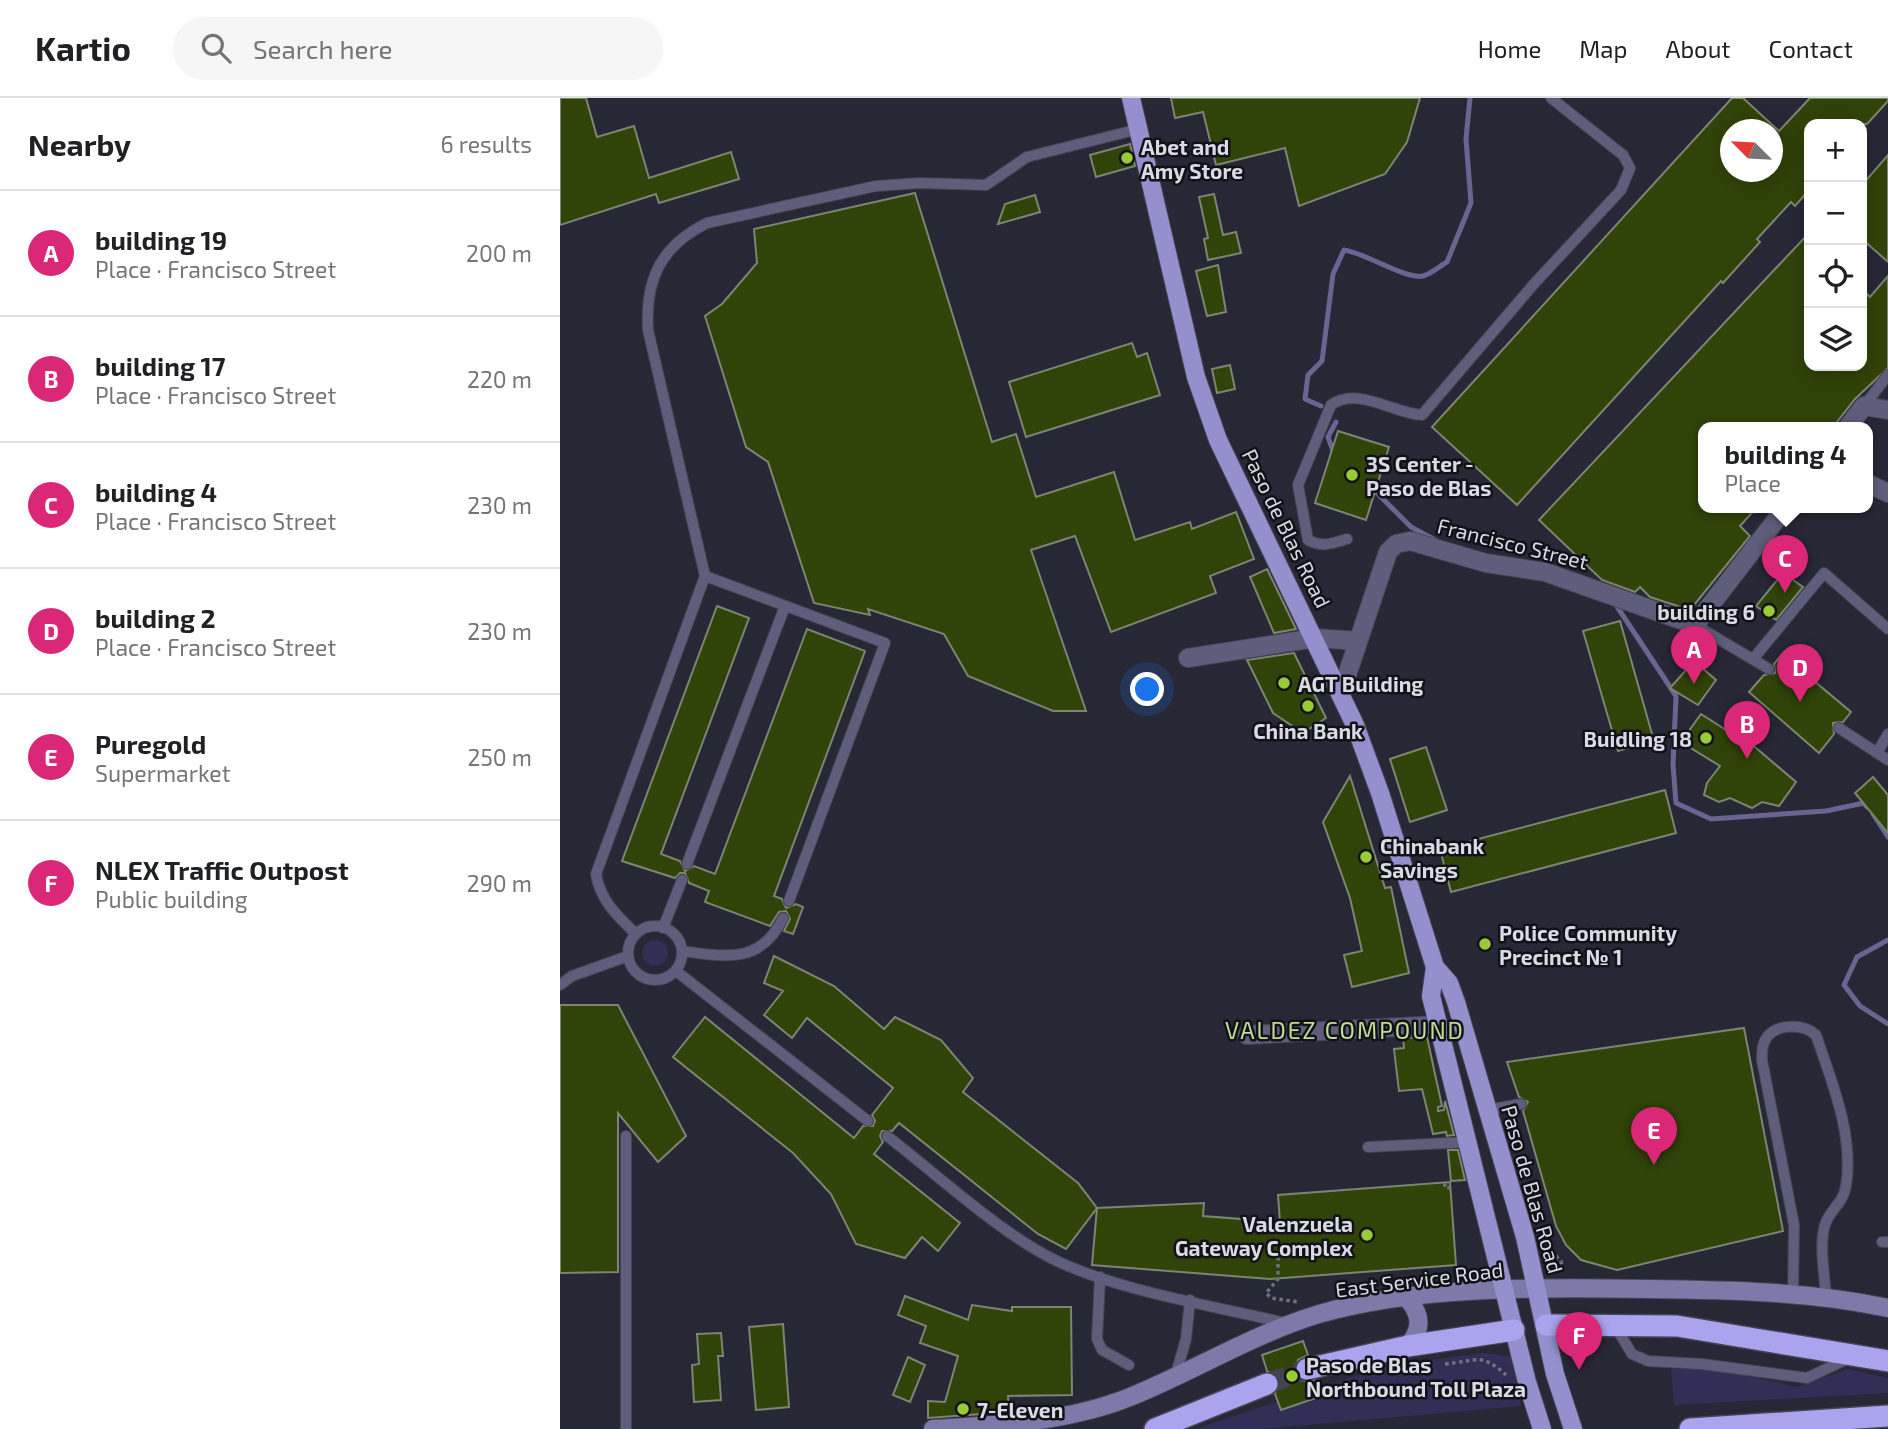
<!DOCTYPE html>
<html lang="en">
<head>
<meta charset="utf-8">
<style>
  :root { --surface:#fff; --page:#f6f6f6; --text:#202124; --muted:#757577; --line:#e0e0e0; --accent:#db2777 }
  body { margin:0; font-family:"Exo 2",sans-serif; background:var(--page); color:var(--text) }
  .controls { position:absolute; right:21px; top:21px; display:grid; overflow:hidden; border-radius:14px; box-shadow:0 4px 18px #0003 }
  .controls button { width:63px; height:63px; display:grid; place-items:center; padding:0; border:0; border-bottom:2px solid var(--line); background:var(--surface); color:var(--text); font:35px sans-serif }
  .compass { position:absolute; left:1160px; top:21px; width:63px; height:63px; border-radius:50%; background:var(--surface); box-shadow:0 4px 18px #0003; rotate:294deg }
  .you { position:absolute; left:588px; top:592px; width:24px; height:24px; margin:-18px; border:5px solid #fff; border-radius:50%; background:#1a73e8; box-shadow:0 0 0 10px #1a73e833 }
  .badge { display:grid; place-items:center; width:46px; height:46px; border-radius:50%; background:var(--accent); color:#fff; font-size:23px; font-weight:700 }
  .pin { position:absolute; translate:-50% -58px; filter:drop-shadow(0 2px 4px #0008) }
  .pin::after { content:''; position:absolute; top:37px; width:24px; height:21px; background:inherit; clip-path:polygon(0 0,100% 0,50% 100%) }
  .popup { position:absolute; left:1138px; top:324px; width:175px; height:91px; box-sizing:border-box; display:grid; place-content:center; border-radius:14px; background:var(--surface); filter:drop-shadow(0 2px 5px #0005); font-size:23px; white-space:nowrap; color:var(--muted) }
  .popup b { font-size:26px; color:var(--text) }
  .popup::after { content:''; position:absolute; left:50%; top:100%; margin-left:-14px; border:14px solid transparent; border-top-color:var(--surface) }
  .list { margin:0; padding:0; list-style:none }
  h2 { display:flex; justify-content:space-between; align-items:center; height:91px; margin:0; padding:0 28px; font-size:30px }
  h2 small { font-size:23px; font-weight:400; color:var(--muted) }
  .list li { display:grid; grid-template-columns:46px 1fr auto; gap:21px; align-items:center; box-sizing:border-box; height:126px; padding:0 28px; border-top:2px solid var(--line) }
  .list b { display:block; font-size:26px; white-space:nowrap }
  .list p { margin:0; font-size:23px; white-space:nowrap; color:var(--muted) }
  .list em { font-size:23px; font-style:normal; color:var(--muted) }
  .icon { flex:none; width:38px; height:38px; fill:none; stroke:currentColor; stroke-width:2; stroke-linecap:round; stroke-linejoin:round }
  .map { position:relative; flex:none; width:1328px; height:1331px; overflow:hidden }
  header { display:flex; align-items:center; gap:42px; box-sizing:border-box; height:98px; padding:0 35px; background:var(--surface); border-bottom:2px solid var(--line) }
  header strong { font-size:33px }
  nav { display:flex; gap:38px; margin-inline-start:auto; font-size:24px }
  .search { width:490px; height:63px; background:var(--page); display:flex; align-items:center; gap:18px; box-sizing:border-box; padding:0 24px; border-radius:38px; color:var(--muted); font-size:26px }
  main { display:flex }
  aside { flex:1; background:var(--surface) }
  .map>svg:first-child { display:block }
  .green { fill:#322e56 }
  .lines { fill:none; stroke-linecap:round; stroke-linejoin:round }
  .stream { stroke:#6a6492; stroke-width:5 }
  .building { fill:#304309; stroke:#7c8472; stroke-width:2; fill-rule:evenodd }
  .highway-tunnel { stroke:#434250; stroke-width:21; stroke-dasharray:21 10; stroke-linecap:butt }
  .lane-casing { stroke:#454452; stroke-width:12 }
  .street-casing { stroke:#454452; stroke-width:20 }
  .secondary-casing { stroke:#454452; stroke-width:20 }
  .primary-casing { stroke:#454452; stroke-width:20 }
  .highway-casing { stroke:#454452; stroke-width:24 }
  .path { stroke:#71707d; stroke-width:3.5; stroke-dasharray:3.5 3.5; stroke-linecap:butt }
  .lane { stroke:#5f5d7b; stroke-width:10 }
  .street { stroke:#5f5d7b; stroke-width:18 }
  .secondary { stroke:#7d7aa9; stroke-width:18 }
  .primary { stroke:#9490cd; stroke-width:18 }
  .highway { stroke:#a9a4ed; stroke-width:21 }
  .poi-dot { fill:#99cb35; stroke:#111118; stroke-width:2.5 }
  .labels { text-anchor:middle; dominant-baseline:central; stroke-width:5; stroke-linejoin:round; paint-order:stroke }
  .poi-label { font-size:21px; font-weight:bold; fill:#dbdae4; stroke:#111118; text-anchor:start }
  .street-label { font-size:21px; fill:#dbdae4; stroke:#111118 }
  .neighbourhood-label { font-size:23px; letter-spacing:2px; fill:#bedc94; stroke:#111118 }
</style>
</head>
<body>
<header>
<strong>Kartio</strong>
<div class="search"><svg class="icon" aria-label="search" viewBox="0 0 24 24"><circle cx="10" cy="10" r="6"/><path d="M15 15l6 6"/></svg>Search here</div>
<nav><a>Home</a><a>Map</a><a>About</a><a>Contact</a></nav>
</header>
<main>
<aside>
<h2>Nearby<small>6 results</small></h2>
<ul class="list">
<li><span class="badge">A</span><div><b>building 19</b><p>Place · Francisco Street</p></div><em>200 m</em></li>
<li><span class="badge">B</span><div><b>building 17</b><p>Place · Francisco Street</p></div><em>220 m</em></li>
<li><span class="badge">C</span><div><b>building 4</b><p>Place · Francisco Street</p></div><em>230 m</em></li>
<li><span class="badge">D</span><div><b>building 2</b><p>Place · Francisco Street</p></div><em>230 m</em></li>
<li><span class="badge">E</span><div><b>Puregold</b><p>Supermarket</p></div><em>250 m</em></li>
<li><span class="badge">F</span><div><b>NLEX Traffic Outpost</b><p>Public building</p></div><em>290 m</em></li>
</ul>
</aside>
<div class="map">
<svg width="1328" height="1331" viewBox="0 0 1328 1331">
  <rect width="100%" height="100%" fill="#282736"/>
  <g class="green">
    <circle cx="95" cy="855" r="13"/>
    <path d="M925 1255 952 1259 961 1308 702 1331H635L788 1280 845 1265Z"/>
    <path d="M1156 1270 1236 1289 1288 1271 1328 1280V1295L1114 1307 1111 1271Z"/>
  </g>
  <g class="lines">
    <g class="stream">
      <path d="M761 308 745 301 748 277 762 263 773 176 784 152C806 155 846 182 863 178 871 176 880 168 887 164L911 105 906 41 910 0"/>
      <path d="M774 356 768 339 776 324"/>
      <path d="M812 390 851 429 877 443"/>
      <path d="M1054 504 1116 598 1113 667 1116 705 1151 721 1266 713 1304 705 1307 709"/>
      <path d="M1313 716 1328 739"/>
      <path d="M1328 842 1297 859 1284 887 1300 908 1328 926"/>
    </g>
  </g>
  <g class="building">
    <path d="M0 0H26L37 39 74 28 89 80 171 54 179 81 99 105 96 96 0 127Z"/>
    <path d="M611 0H860L847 44 825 76 739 108 725 50 656 67 643 14 615 20Z"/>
    <path d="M1172 0H1183L1219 33 1250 0H1328V3L1307 26H1249V92L1235 108 1231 104 1197 141 1200 144 1163 185 1161 183 957 407 872 329ZM1171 32H1213V74H1171Z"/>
    <path d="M570 46 575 68 536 79 530 57Z"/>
    <path d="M1328 57V164L1302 141V87Z"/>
    <path d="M355 95 432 344 456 336 476 399 554 374 575 442 630 424 632 431 676 414 694 461 650 478 656 495 551 534 515 438 471 452 526 613H493L408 578 384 536 308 511 310 517 254 505 208 364 186 349 145 218 162 206 197 165 194 131Z"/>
    <path d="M654 96 663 137 676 134 681 155 648 162 644 141 648 140 639 99Z"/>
    <path d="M475 97 480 114 438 126 445 106Z"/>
    <path d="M1249 135V268H1302V191L1310 199 1328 178V270L1295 301 1273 329H1143V409H1197L1180 428 1190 438 1130 512 1090 499 1080 489 1075 494 1042 482 979 422Z"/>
    <path d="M658 167 666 214 647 218 636 173Z"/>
    <path d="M572 245 577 259 587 255 600 297 466 339 449 284Z"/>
    <path d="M670 267 675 291 657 295 652 271Z"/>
    <path d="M778 333 829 349 806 422 755 405Z"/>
    <path d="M707 471 736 531 714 535 690 479Z"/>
    <path d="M1223 475 1243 489 1216 522 1196 508Z"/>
    <path d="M157 508 189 520 101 756 120 763 125 773 134 768 155 776 247 531 305 553 214 798 222 801 226 810 236 806 243 809 233 836 224 833 230 821 226 813 219 814 210 828 145 804 149 793 129 785 125 775H120L115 780 62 763Z"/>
    <path d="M1060 523 1094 643 1058 653 1023 533Z"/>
    <path d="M734 555 766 620 743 635 713 615 687 562Z"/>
    <path d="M1222 556 1291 614 1283 624 1273 625 1274 636 1259 655 1189 594 1204 577 1215 575 1214 566Z"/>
    <path d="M1134 563 1156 582 1138 607 1110 590Z"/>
    <path d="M1141 616 1180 641 1182 638 1236 684 1219 708 1202 704 1192 710 1170 700 1159 704 1144 697 1147 685 1160 668 1121 644Z"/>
    <path d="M866 649 887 712 850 724 830 661Z"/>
    <path d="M790 678 825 790 831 789 849 875 792 889 784 857 802 853 790 800 763 724Z"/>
    <path d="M1313 679 1328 697V735L1295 695Z"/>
    <path d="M1105 692 1116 735 891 794 880 751Z"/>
    <path d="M214 858 274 888 324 931 335 919 381 942 413 980 403 994 518 1085 537 1110 506 1151 478 1136 339 1025 332 1033H322L320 1038 323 1044 314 1056 400 1125 378 1153 362 1139 345 1160 296 1146 271 1096 233 1055 113 959 145 919 294 1040 303 1028H313L315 1023 312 1017 333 990 247 920 232 940 204 917 223 893 204 885Z"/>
    <path d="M0 907H58L126 1038 98 1064 58 1015V1174L0 1175Z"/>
    <path d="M1184 930 1223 1133 1057 1172 1021 1162 1006 1147 996 1128 963 1013 968 1004 959 999 947 964Z"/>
    <path d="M867 939 882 1008 878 1009V1013L884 1012 885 1003 894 1037 887 1038 886 1034 873 1036 862 991 839 993 834 951 844 950 843 940Z"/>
    <path d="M888 1052H898L905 1082 891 1083Z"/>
    <path d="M890 1084 896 1167 710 1181 532 1167 537 1110 644 1105 643 1118 720 1124 718 1097Z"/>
    <path d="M345 1198 408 1222 412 1207 452 1213V1209H511L512 1297 448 1298 449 1314 368 1320V1303L385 1304 398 1258 360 1245 366 1228 338 1217Z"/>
    <path d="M223 1226 229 1309 196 1312 189 1229Z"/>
    <path d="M161 1235 163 1258H158L161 1302 134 1304 132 1267 139 1266 137 1236Z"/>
    <path d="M743 1243 748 1257 738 1262 734 1275 743 1283 756 1282 762 1298 721 1312 715 1296 719 1282 707 1273 702 1257Z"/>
    <path d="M348 1259 365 1267 350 1304 333 1297Z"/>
  </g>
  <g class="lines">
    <path class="highway-tunnel" d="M707 1286 747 1271"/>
    <defs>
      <g id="lane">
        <path d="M1304 308 1328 277"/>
        <path d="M787 441C773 445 762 450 748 442L738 387 771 307C798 288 832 315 862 317L973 187 1061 92 1070 70 1063 57 991 0"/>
        <path d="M145 478 325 545 229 803"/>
        <path d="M1135 527 1209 571"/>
        <path d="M1193 561 1264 475 1328 531"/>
        <path d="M1279 630 1328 662"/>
        <path d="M1317 655 1328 636"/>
        <path d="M127 766 225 508"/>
        <circle cx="95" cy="855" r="27"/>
        <path d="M103 830 122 782"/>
        <path d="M76 836C57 818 40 802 36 776L145 478 88 232C85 181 101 148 147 125L316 88 360 85 426 87 467 59 579 31"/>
        <path d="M122 853C167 859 201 866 223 820"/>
        <path d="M116 873 308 1023"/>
        <path d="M0 887 12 878 68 858"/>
        <path d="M928 1012 961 1006"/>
        <path d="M66 1038V1331"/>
        <path d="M327 1038C378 1077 443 1138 499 1164 564 1194 655 1208 725 1225"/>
        <path d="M808 1049 909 1044"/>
        <path d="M1322 1144H1328"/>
        <path d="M540 1179 537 1241 542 1252 569 1267"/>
        <path d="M1233 1197 1234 1127 1202 962C1202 954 1202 946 1207 939 1218 925 1244 926 1256 937 1272 985 1294 1036 1286 1088 1283 1105 1272 1110 1266 1124 1258 1144 1265 1178 1266 1199"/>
        <path d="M1055 1228 1072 1256 1088 1263 1142 1266 1247 1280 1287 1261"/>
        <path d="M615 1279 626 1241 630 1202"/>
      </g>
      <g id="street">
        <path d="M1288 329 1304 308 1328 312"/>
        <path d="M1307 385 1328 395"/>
        <path d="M628 560 755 540 798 543"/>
        <path d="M781 595 828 454 836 446 850 443 926 465 985 474 1135 527 1226 409"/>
        <path d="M687 937 879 927"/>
      </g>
      <g id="secondary">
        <path d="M848 1248C862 1231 862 1218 848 1201"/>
        <path d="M373 1331C439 1327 508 1324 570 1299 634 1273 693 1236 759 1216 855 1188 986 1189 1086 1191 1167 1192 1249 1193 1328 1210"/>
      </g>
      <g id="primary">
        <path d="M571 0 636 279 658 342 795 627 820 695 875 869 889 885 896 904 965 1139 995 1276 1013 1331"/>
        <path d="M875 869 871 898 967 1284 982 1331"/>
      </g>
      <g id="highway">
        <path d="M986 1227 1117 1228 1328 1263"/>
        <path d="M747 1271 848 1248 954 1232"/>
        <path d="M595 1331 707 1286"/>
        <path d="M1130 1331 1328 1318"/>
      </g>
    </defs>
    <use href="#lane" class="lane-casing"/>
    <use href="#street" class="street-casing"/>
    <use href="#secondary" class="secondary-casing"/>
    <use href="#primary" class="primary-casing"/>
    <use href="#highway" class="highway-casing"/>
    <g class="path">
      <path d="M883 1087H889V1092"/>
      <path d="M986 1148 1001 1163 1003 1173"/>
      <path d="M718 1152V1181L706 1195 711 1200 738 1204"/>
      <path d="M885 1266C917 1263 921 1254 946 1277"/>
    </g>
    <use href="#lane" class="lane"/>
    <use href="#street" class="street"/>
    <use href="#secondary" class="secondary"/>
    <use href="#primary" class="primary"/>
    <use href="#highway" class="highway"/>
  </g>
  <g class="poi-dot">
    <circle cx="567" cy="60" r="7"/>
    <circle cx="792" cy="377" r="7"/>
    <circle cx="1209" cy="513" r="7"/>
    <circle cx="724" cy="585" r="7"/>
    <circle cx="748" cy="608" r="7"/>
    <circle cx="1146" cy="640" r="7"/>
    <circle cx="806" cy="759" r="7"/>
    <circle cx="925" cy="846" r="7"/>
    <circle cx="807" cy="1137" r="7"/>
    <circle cx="732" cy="1278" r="7"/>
    <circle cx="403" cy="1311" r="7"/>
  </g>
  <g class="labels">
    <g class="poi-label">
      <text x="581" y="48">Abet and<tspan x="581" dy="24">Amy Store</tspan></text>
      <text x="806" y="365">3S Center -<tspan x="806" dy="24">Paso de Blas</tspan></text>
      <text x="1195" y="513" text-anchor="end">building 6</text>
      <text x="738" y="585">AGT Building</text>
      <text x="748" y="632" text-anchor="middle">China Bank</text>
      <text x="1132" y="640" text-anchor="end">Buidling 18</text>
      <text x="820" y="747">Chinabank<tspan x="820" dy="24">Savings</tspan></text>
      <text x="939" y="834">Police Community<tspan x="939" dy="24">Precinct № 1</tspan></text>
      <text x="793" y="1125" text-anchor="end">Valenzuela<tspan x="793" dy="24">Gateway Complex</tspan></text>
      <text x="746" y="1266">Paso de Blas<tspan x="746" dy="24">Northbound Toll Plaza</tspan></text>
      <text x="417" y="1311">7-Eleven</text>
    </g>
    <g class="street-label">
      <text transform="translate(727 430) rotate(64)">Paso de Blas Road</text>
      <text transform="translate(953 445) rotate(14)">Francisco Street</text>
      <text transform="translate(973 1091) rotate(74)">Paso de Blas Road</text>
      <text transform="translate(859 1181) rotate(-7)">East Service Road</text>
    </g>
    <g class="neighbourhood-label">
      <text x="785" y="932">VALDEZ COMPOUND</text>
    </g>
  </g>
</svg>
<div class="controls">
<button>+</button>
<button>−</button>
<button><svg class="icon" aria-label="locate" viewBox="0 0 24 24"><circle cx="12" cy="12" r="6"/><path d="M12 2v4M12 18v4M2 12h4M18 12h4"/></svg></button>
<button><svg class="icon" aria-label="layers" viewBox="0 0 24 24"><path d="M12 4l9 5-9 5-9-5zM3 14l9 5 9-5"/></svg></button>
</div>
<svg class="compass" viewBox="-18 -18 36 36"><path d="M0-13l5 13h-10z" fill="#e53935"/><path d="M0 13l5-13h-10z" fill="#757577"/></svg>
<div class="you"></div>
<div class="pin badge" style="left:1134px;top:586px">A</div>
<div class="pin badge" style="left:1187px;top:661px">B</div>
<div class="pin badge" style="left:1225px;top:495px">C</div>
<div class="popup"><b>building 4</b>Place</div>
<div class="pin badge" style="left:1240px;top:604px">D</div>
<div class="pin badge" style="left:1094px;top:1067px">E</div>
<div class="pin badge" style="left:1019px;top:1272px">F</div>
</div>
</main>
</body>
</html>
